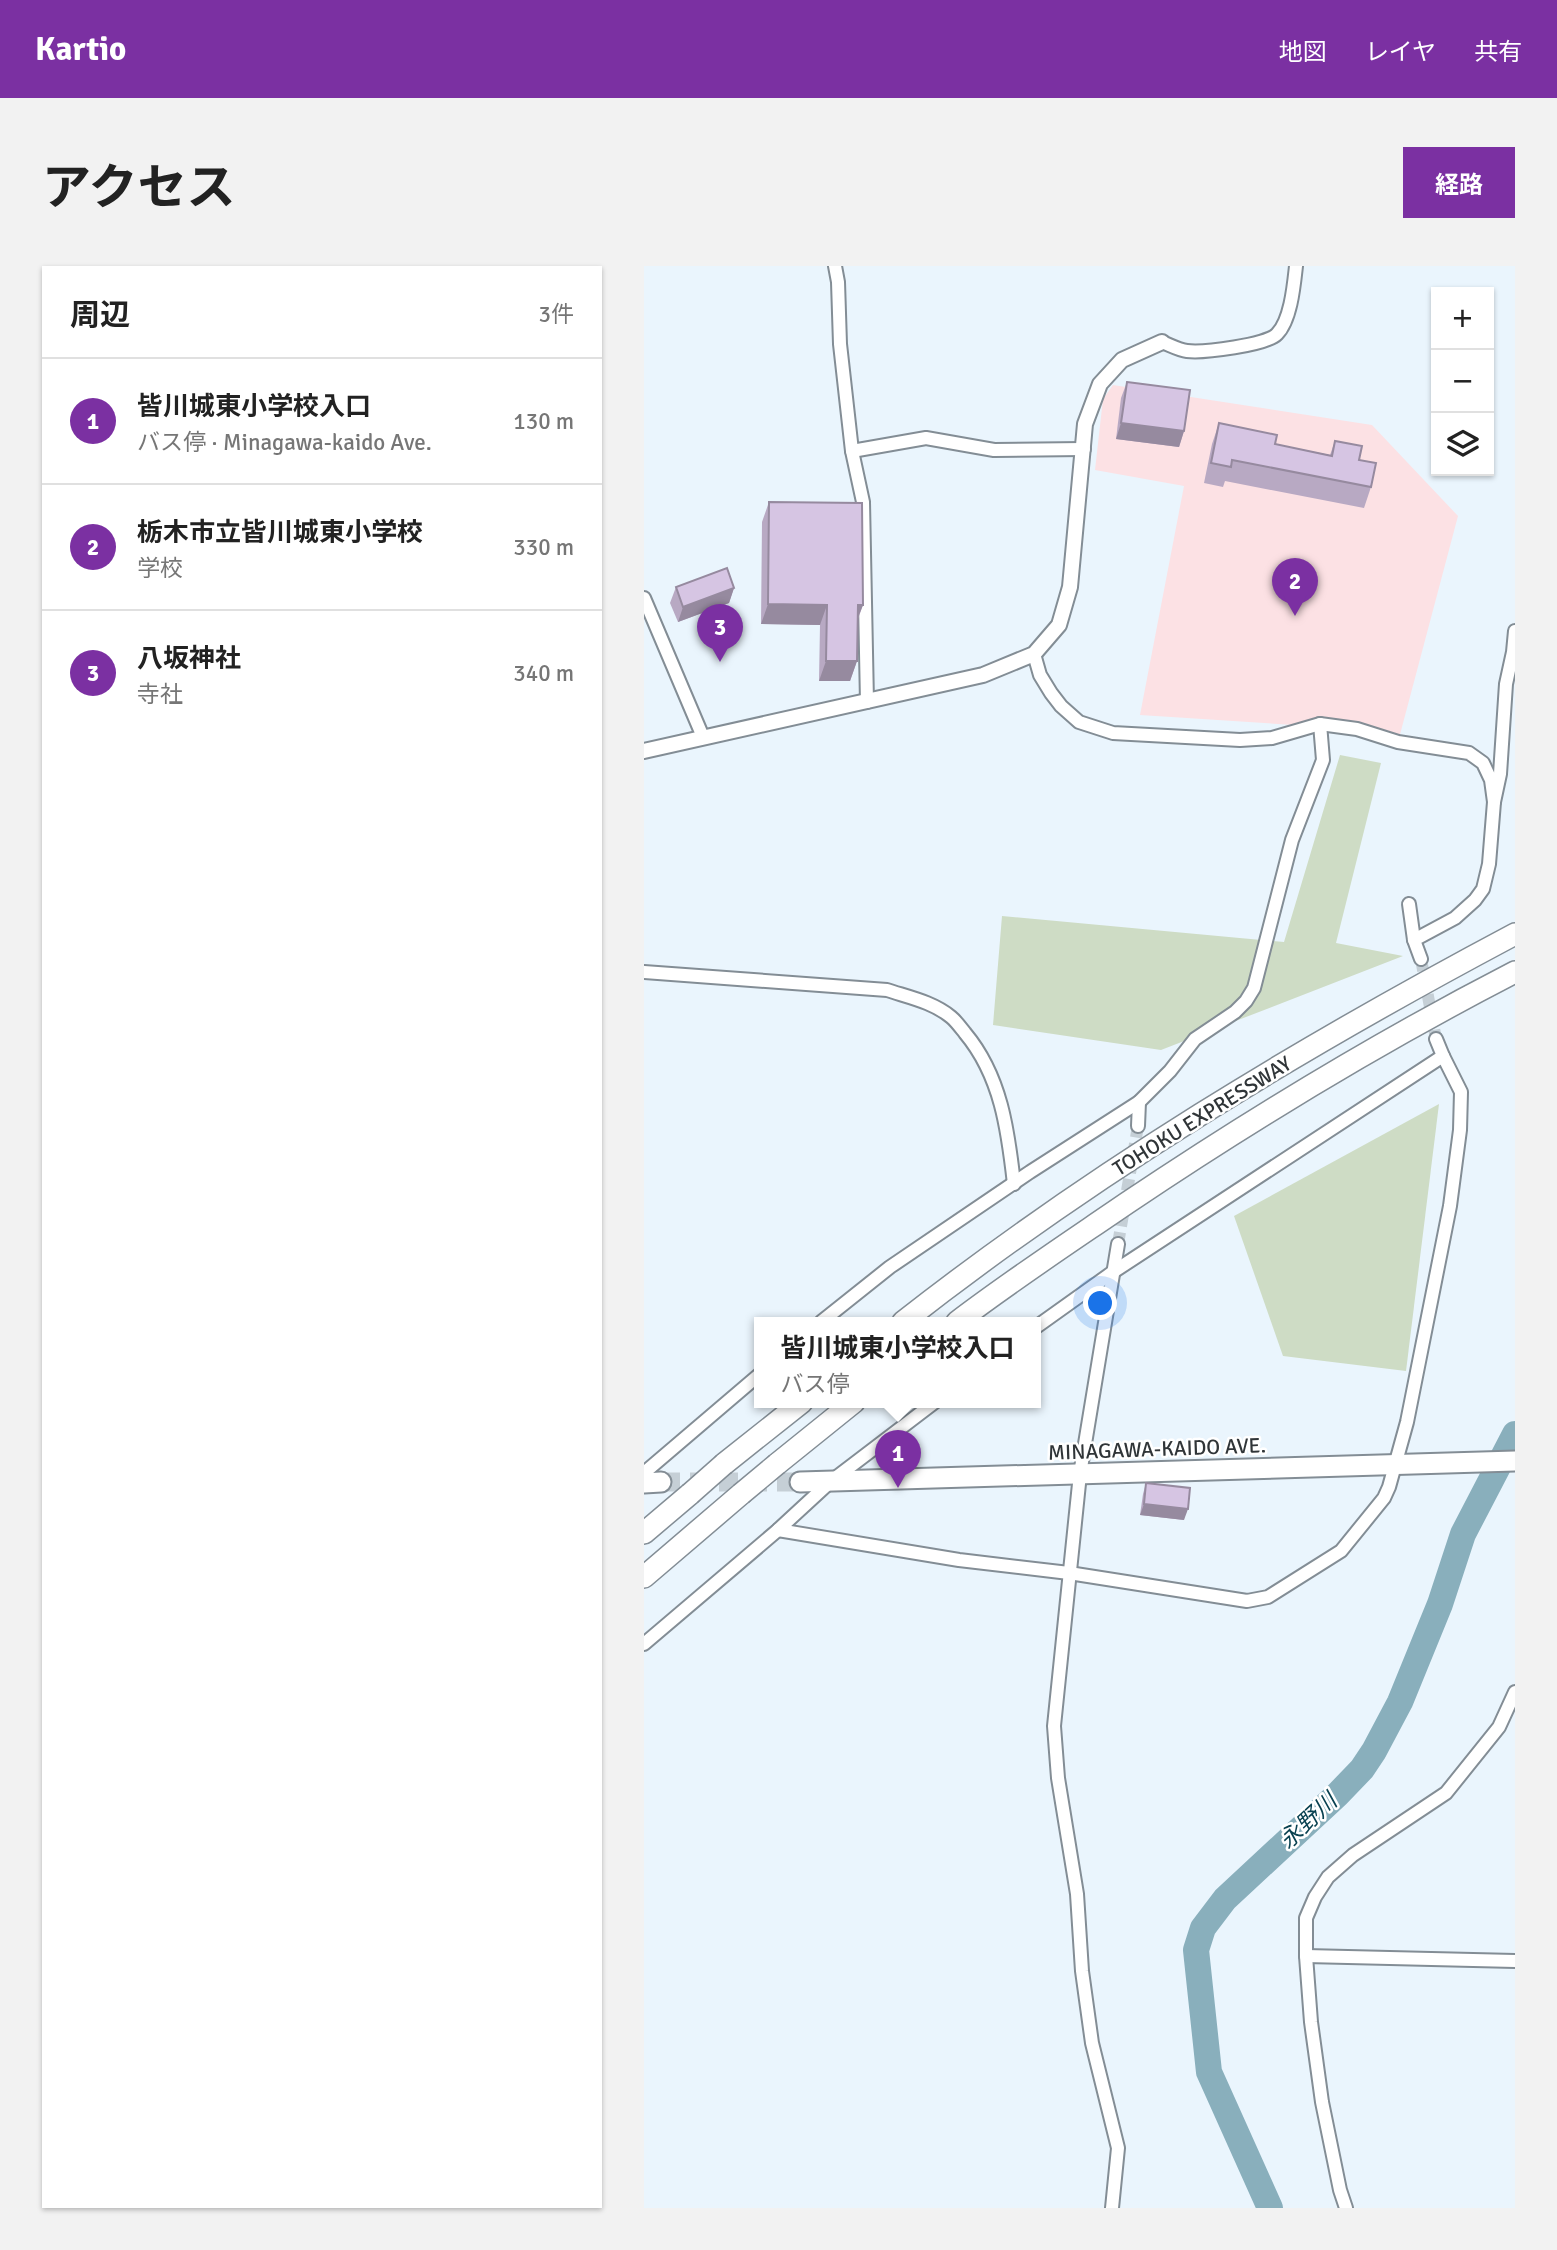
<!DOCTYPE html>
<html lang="ja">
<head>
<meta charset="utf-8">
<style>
  :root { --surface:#fff; --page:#f2f2f2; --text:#222; --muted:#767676; --line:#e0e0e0; --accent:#7b30a2 }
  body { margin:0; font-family:Signika,"Noto Sans JP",sans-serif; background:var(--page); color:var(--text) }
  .controls { position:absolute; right:21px; top:21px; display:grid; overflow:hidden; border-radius:0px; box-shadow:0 2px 5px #0004 }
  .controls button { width:63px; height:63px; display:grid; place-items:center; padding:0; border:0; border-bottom:2px solid var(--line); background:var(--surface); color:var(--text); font:35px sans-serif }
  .you { position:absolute; left:457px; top:1038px; width:24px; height:24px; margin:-18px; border:5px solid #fff; border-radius:50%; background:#1a73e8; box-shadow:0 0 0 10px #1a73e833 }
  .badge { display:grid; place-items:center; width:46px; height:46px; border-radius:50%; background:var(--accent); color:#fff; font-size:23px; font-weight:700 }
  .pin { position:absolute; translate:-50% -58px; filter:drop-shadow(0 2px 4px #0008) }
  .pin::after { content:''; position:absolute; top:37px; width:24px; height:21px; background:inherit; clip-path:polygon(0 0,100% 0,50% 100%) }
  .popup { position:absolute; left:110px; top:1051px; width:287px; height:91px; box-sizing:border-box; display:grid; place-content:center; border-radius:0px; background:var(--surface); filter:drop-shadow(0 2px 5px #0005); font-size:23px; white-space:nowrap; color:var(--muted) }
  .popup b { font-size:26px; color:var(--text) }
  .popup::after { content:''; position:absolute; left:50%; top:100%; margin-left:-14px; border:14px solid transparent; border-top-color:var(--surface) }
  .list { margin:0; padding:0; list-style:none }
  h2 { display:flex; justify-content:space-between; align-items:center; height:91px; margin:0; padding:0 28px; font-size:30px }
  h2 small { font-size:23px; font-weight:400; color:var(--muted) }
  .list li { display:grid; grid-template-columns:46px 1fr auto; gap:21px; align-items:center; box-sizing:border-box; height:126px; padding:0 28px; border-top:2px solid var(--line) }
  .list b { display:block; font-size:26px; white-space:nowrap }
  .list p { margin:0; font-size:23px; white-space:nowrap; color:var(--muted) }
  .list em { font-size:23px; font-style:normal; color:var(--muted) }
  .icon { flex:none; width:38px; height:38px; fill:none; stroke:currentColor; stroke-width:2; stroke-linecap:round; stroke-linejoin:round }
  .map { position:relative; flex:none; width:871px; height:1942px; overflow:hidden; border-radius:0px }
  header { display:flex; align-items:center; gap:42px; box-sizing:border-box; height:98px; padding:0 35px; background:var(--accent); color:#fff }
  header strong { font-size:33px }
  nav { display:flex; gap:38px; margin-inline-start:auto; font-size:24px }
  .intro { display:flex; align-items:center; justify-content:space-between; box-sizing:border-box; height:168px; padding:0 42px }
  h1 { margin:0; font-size:49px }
  .button { padding:18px 32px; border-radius:0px; background:var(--accent); color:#fff; font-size:24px; font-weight:700 }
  main { display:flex; gap:42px; padding:0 42px }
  aside { flex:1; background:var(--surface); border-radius:0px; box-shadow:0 2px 5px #0004 }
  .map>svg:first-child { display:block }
  .education { fill:#fce1e4 }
  .green { fill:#cedcc5 }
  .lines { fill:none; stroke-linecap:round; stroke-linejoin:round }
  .river { stroke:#89afbc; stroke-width:26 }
  .minor-tunnel { stroke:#c5cfd6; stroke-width:12; stroke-dasharray:12 6; stroke-linecap:butt }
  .primary-tunnel { stroke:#c5cfd6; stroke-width:19; stroke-dasharray:19 10; stroke-linecap:butt }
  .minor-casing { stroke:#838d95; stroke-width:16 }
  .tertiary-casing { stroke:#838d95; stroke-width:18 }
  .primary-casing { stroke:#838d95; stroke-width:23 }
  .motorway-casing { stroke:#838d95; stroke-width:24 }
  .minor { stroke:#fff; stroke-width:12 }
  .tertiary { stroke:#fff; stroke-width:14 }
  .primary { stroke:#fff; stroke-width:19 }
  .motorway { stroke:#fff; stroke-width:21 }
  .motorway-bridge-casing { stroke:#838d95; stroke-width:24; stroke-linecap:butt }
  .motorway-bridge { stroke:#fff; stroke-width:21 }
  .wall { fill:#b8a9c3 }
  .shaded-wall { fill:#968a9f }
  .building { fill:#d6c5e3; stroke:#968a9f; stroke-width:2 }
  .labels { text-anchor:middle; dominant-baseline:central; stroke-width:5; stroke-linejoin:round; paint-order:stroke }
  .street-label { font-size:21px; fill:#303538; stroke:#fff }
  .water-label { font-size:23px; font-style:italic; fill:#094150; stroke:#fff }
</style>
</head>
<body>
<header>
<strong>Kartio</strong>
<nav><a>地図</a><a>レイヤ</a><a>共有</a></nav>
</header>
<div class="intro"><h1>アクセス</h1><a class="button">経路</a></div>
<main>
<aside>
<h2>周辺<small>3件</small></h2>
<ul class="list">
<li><span class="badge">1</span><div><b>皆川城東小学校入口</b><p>バス停 · Minagawa-kaido Ave.</p></div><em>130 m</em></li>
<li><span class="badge">2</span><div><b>栃木市立皆川城東小学校</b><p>学校</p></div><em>330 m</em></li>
<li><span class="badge">3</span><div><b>八坂神社</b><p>寺社</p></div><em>340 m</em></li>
</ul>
</aside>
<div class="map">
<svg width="871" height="1942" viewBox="0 0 871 1942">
  <rect width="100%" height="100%" fill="#eaf5fd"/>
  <path class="education" d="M469 119 728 159 814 250 754 476 713 463 496 449 540 220 451 204 459 133Z"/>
  <g class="green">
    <path d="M696 489 737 497 692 677 759 690 517 784 349 759 358 650 640 676Z"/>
    <path d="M795 838 762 1105 639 1090 590 950Z"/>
  </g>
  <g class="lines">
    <path class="river" d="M626 1942 565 1806 552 1684 559 1662 581 1633 693 1529 718 1503 730 1485 756 1436 796 1338 819 1268 871 1168"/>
    <g class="minor-tunnel">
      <path d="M777 693 792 773"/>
      <path d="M474 978 494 860"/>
    </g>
    <path class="primary-tunnel" d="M17 1216H156"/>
    <defs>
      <g id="minor">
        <path d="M191 0 194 16 196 78 208 185 219 236 223 436"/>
        <path d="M518 76C526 79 535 84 543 85 559 87 623 79 633 68 647 54 650 18 652 0"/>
        <path d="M208 185 282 172 350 184 440 183"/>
        <path d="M0 332 59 471"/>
        <path d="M390 388 396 409 407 427 417 440 435 456 469 467 596 474 628 472 676 458 713 463 754 476 825 487 839 497 847 514 850 536"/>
        <path d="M765 638 770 674"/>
        <path d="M777 693 770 674 811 652 831 634 839 623 845 598 850 536 856 508 862 418 869 386 871 365"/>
        <path d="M0 706 243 724C264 731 289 736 307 751 312 755 317 762 321 767 357 810 364 864 370 918"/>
        <path d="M494 860 495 836"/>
        <path d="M177 1056 246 1001 386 906 495 836 526 805 551 773 591 746 602 735 610 722 648 574 679 494 676 458"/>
        <path d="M392 1061 469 1006 799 790 792 773"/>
        <path d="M0 1207 116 1108"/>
        <path d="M134 1264 315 1294 425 1307 603 1335 624 1331 697 1285 740 1232 745 1221 763 1156 806 940 816 864 817 826 799 790"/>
        <path d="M0 1378 134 1264 186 1216 291 1136"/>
        <path d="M662 1690 871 1695"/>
        <path d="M468 1942 474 1882 448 1777 438 1705 433 1628 414 1512 410 1460 436 1208 474 978"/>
        <path d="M702 1942 696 1924 678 1836 667 1756 662 1690V1652L671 1631 684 1611 709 1589 802 1527 855 1461 871 1426"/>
      </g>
      <path id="tertiary" d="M0 485 339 409 390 388 415 359 426 321 441 158 456 118 478 94 518 76"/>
      <g id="primary">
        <path d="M156 1216 871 1195"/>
        <path d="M0 1217 17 1216"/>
      </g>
      <g id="motorway">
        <path d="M259 1056C449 907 658 781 871 668"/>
        <path d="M313 1056C368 1014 426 976 483 937 608 853 737 775 871 706"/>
        <path d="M80 1198 158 1136"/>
        <path d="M133 1198 210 1136"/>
        <path d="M0 1267 46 1228"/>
        <path d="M0 1311 97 1228"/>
      </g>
    </defs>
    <use href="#minor" class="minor-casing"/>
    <use href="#tertiary" class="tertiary-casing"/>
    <use href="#primary" class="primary-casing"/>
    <use href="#motorway" class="motorway-casing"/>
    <use href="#minor" class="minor"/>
    <use href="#tertiary" class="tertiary"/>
    <use href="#primary" class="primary"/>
    <use href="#motorway" class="motorway"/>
    <defs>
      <g id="motorway-bridge">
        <path d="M46 1228 80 1198"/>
        <path d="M97 1228 133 1198"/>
      </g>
    </defs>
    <use href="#motorway-bridge" class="motorway-bridge-casing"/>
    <use href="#motorway-bridge" class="motorway-bridge"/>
  </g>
  <g class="wall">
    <path d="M483 116 540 165 535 181 472 173 477 132Z"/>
    <path d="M575 157 631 178 686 189 691 175 715 194 727 221 720 242 581 215 579 221 560 217 568 178Z"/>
    <path d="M125 236 219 339 214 353 213 395 206 415H175L176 359 117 358 118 256Z"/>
    <path d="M32 321 90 322 85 337 34 356 26 337Z"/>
    <path d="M502 1217 540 1254 496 1249 499 1228Z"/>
  </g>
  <g class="shaded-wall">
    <path d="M477 157 540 165 535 181 472 173Z"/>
    <path d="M90 322 85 337 34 356 39 341Z"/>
    <path d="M124 338 183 339 176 359 117 358Z"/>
    <path d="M214 339H219L211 359Z"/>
    <path d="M182 395H213L206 415H175Z"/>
    <path d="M500 1238 544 1243 540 1254 496 1249Z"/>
  </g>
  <g class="building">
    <path d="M483 116 546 124 540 165 477 157Z"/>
    <path d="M575 157 633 169 631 178 688 190 691 175 718 180 715 194 732 197 727 221 588 194 587 201 567 197Z"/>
    <path d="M125 236 218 237 219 339H214L213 395H182L183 339 124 338Z"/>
    <path d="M83 302 90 322 39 341 32 321Z"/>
    <path d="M502 1217 546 1222 544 1243 500 1238Z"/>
  </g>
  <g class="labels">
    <g class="street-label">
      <text transform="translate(558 850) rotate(-32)">TOHOKU EXPRESSWAY</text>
      <text transform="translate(513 1183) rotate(-2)">MINAGAWA-KAIDO AVE.</text>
    </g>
    <g class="water-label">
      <text transform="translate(664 1555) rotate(-43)">永野川</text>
    </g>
  </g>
</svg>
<div class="controls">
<button>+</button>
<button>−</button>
<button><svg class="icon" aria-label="layers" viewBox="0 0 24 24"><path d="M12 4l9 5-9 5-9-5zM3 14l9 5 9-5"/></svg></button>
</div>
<div class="you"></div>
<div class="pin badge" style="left:254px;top:1222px">1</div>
<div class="popup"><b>皆川城東小学校入口</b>バス停</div>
<div class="pin badge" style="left:651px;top:350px">2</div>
<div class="pin badge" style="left:76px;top:396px">3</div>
</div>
</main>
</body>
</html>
